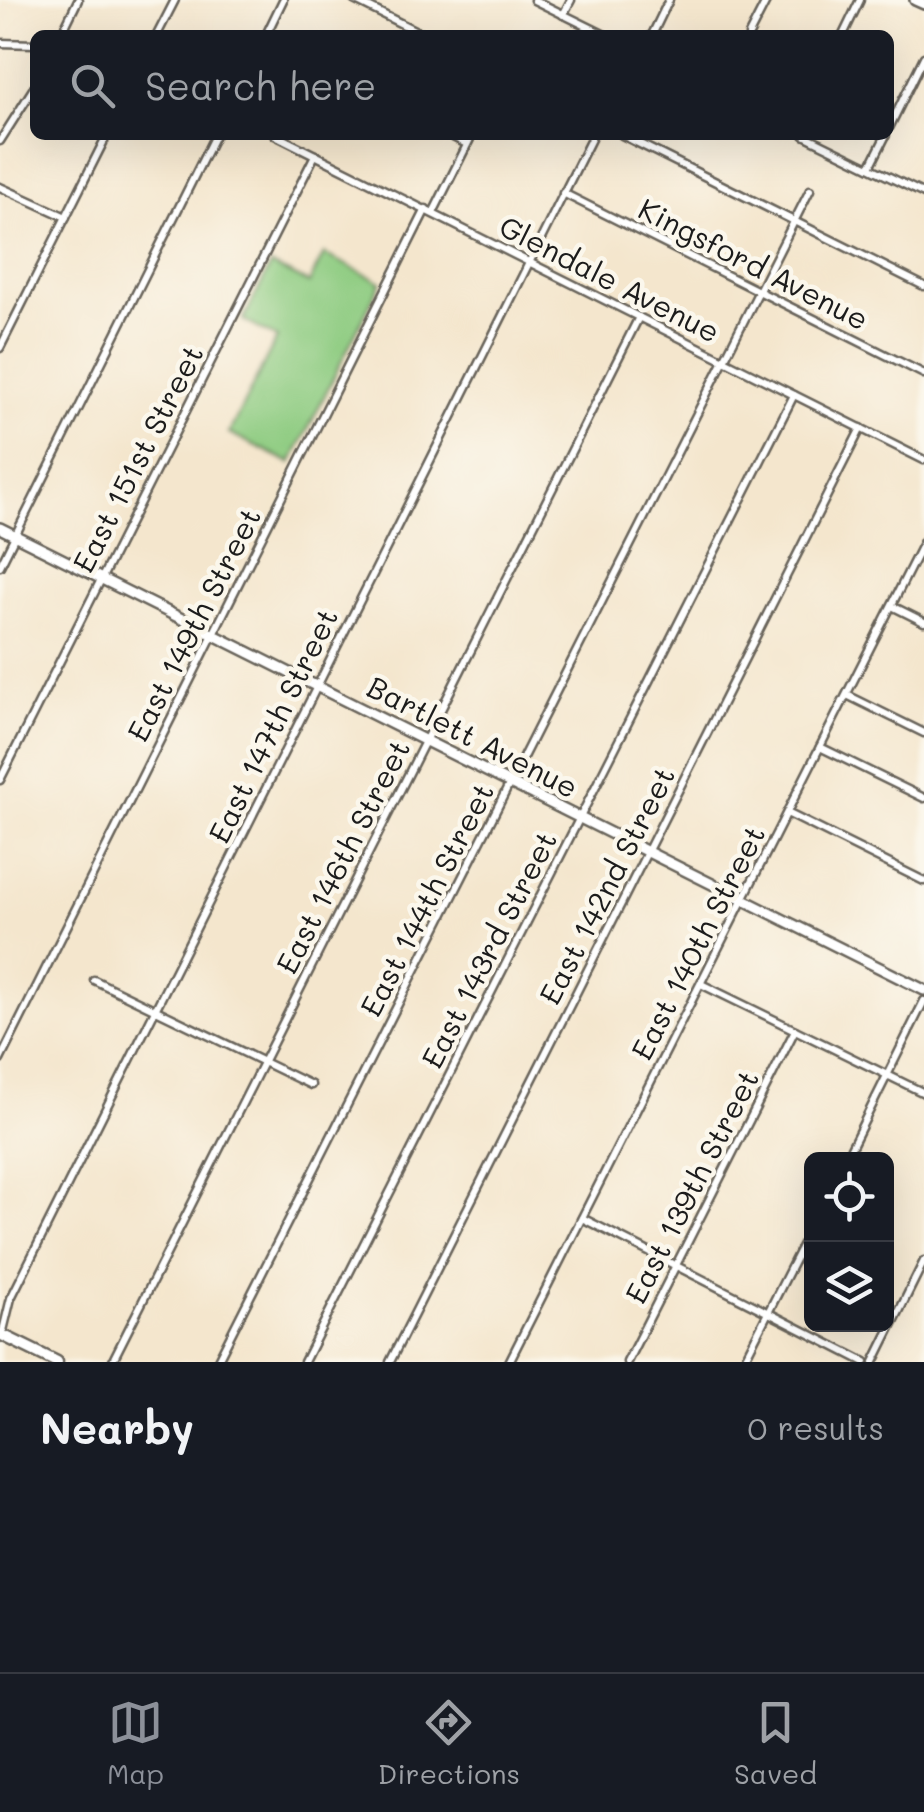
<!DOCTYPE html>
<html lang="en">
<head>
<meta charset="utf-8">
<style>
  :root { --surface:#171b24; --page:#20242c; --text:#f1f3f6; --muted:#9ea1a6; --line:#363941; --accent:#8c9099 }
  body { margin:0; font-family:Mali,sans-serif; background:var(--page); color:var(--text) }
  .controls { position:absolute; right:30px; bottom:30px; display:grid; overflow:hidden; border-radius:15px; box-shadow:0 10px 40px #0002 }
  .controls button { width:90px; height:90px; display:grid; place-items:center; padding:0; border:0; border-bottom:2px solid var(--line); background:var(--surface); color:var(--text); font:50px sans-serif }
  .list { margin:0; padding:0; list-style:none }
  h2 { display:flex; justify-content:space-between; align-items:center; height:130px; margin:0; padding:0 40px; font-size:42px }
  h2 small { font-size:32px; font-weight:400; color:var(--muted) }
  .icon { flex:none; width:55px; height:55px; fill:none; stroke:currentColor; stroke-width:2; stroke-linecap:round; stroke-linejoin:round }
  .map { position:relative; flex:none; width:924px; height:1362px; overflow:hidden }
  .search { position:absolute; background:var(--surface); box-shadow:0 10px 40px #0002; left:30px; right:30px; top:30px; height:110px; display:flex; align-items:center; gap:25px; box-sizing:border-box; padding:0 35px; border-radius:15px; color:var(--muted); font-size:38px }
  .sheet { height:310px; background:var(--surface) }
  nav { display:flex; justify-content:space-around; align-items:center; box-sizing:border-box; height:140px; border-top:2px solid var(--line); background:var(--surface); font-size:28px; color:var(--muted) }
  nav a { display:grid; justify-items:center; gap:5px }
  nav .on { color:var(--accent) }
  .map>svg:first-child { display:block }
  .green { fill:#8fcc82; stroke:#56744f; stroke-width:2.5 }
  .lines { fill:none; stroke-linecap:round; stroke-linejoin:round }
  .minor-casing { stroke:#68635a; stroke-width:11 }
  .tertiary-casing { stroke:#68635a; stroke-width:14 }
  .secondary-casing { stroke:#68635a; stroke-width:14 }
  .primary-casing { stroke:#68635a; stroke-width:15 }
  .minor { stroke:#fff; stroke-width:6 }
  .tertiary { stroke:#fff; stroke-width:9 }
  .secondary { stroke:#fff; stroke-width:9 }
  .primary { stroke:#fff; stroke-width:10 }
  .labels { text-anchor:middle; dominant-baseline:central; stroke-width:9; stroke-linejoin:round; paint-order:stroke }
  .street-label { font-size:30px; fill:#1c1c1c; stroke:#fbf7ec }
</style>
</head>
<body>
<div class="map">
<svg width="924" height="1362" viewBox="0 0 924 1362">
  <rect width="100%" height="100%" fill="#fbf7ec"/>
  <filter id="ink" filterUnits="userSpaceOnUse"><feTurbulence type="fractalNoise" baseFrequency=".01" numOctaves="2"/><feDisplacementMap in="SourceGraphic" scale="20" xChannelSelector="R" yChannelSelector="G"/><feConvolveMatrix kernelMatrix="1 2 1 2 8 2 1 2 1" color-interpolation-filters="sRGB"/></filter>
  <filter id="wash" filterUnits="userSpaceOnUse"><feTurbulence type="fractalNoise" baseFrequency=".0048" numOctaves="4" result="noise"/><feDisplacementMap in="SourceGraphic" scale="40" xChannelSelector="R" yChannelSelector="G"/><feGaussianBlur stdDeviation="2.25" result="paint"/><feColorMatrix in="noise" values="0 0 0 0 0 0 0 0 0 0 0 0 0 0 0 0 0 1.4 0 .05"/><feComposite in="paint" operator="in"/></filter>
  <g filter="url(#wash)">
    <rect width="100%" height="100%" fill="#f4e6cd"/>
    <path class="green" d="M324 254 381 282 291 463 229 433 277 338 243 320 271 265 309 283Z"/>
  </g>
  <g filter="url(#ink)">
    <g class="lines">
      <defs>
        <g id="minor">
          <path d="M354 0 424 35"/>
          <path d="M534 0 605 35"/>
          <path d="M563 15 571 0"/>
          <path d="M61 35 78 0"/>
          <path d="M157 35 175 0"/>
          <path d="M266 35 283 0"/>
          <path d="M652 35 669 0"/>
          <path d="M749 35 767 0"/>
          <path d="M843 35 860 0"/>
          <path d="M0 43 35 44"/>
          <path d="M889 128 924 57"/>
          <path d="M275 135 924 460"/>
          <path d="M449 135 467 144"/>
          <path d="M622 135 924 286"/>
          <path d="M804 135 924 194"/>
          <path d="M0 141 35 86"/>
          <path d="M870 167 886 135"/>
          <path d="M0 187 66 217"/>
          <path d="M563 193 924 374"/>
          <path d="M433 213 472 135"/>
          <path d="M0 348 107 135"/>
          <path d="M0 566 215 135"/>
          <path d="M892 606 924 622"/>
          <path d="M847 695 924 733"/>
          <path d="M820 747 924 798"/>
          <path d="M0 780 315 155"/>
          <path d="M787 813 924 881"/>
          <path d="M94 980 311 1085"/>
          <path d="M701 984 924 1093"/>
          <path d="M0 1060 426 209"/>
          <path d="M845 1160 924 1001"/>
          <path d="M582 1218 865 1362"/>
          <path d="M2 1335 11 1298 593 135"/>
          <path d="M112 1362 639 317"/>
          <path d="M217 1362 810 190"/>
          <path d="M304 1362 794 395"/>
          <path d="M390 1362 861 428"/>
          <path d="M509 1362 924 541"/>
          <path d="M627 1362 795 1030"/>
          <path d="M743 1362 812 1226"/>
          <path d="M874 1362 924 1261"/>
        </g>
        <path id="tertiary" d="M0 528 924 990"/>
        <path id="secondary" d="M915 0 924 4"/>
        <path id="primary" d="M0 1334 57 1362"/>
      </defs>
      <use href="#minor" class="minor-casing"/>
      <use href="#tertiary" class="tertiary-casing"/>
      <use href="#secondary" class="secondary-casing"/>
      <use href="#primary" class="primary-casing"/>
      <use href="#minor" class="minor"/>
      <use href="#tertiary" class="tertiary"/>
      <use href="#secondary" class="secondary"/>
      <use href="#primary" class="primary"/>
    </g>
  </g>
  <g class="labels">
    <g class="street-label">
      <text transform="translate(754 263) rotate(27)">Kingsford Avenue</text>
      <text transform="translate(610 278) rotate(27)">Glendale Avenue</text>
      <text transform="translate(137 458) rotate(-63)">East 151st Street</text>
      <text transform="translate(193 624) rotate(-63)">East 149th Street</text>
      <text transform="translate(272 725) rotate(-64)">East 147th Street</text>
      <text transform="translate(473 736) rotate(27)">Bartlett Avenue</text>
      <text transform="translate(342 856) rotate(-63)">East 146th Street</text>
      <text transform="translate(606 885) rotate(-63)">East 142nd Street</text>
      <text transform="translate(426 899) rotate(-63)">East 144th Street</text>
      <text transform="translate(697 942) rotate(-63)">East 140th Street</text>
      <text transform="translate(488 949) rotate(-63)">East 143rd Street</text>
      <text transform="translate(691 1186) rotate(-63)">East 139th Street</text>
    </g>
  </g>
</svg>
<div class="controls">
<button><svg class="icon" aria-label="locate" viewBox="0 0 24 24"><circle cx="12" cy="12" r="6"/><path d="M12 2v4M12 18v4M2 12h4M18 12h4"/></svg></button>
<button><svg class="icon" aria-label="layers" viewBox="0 0 24 24"><path d="M12 4l9 5-9 5-9-5zM3 14l9 5 9-5"/></svg></button>
</div>
<div class="search"><svg class="icon" aria-label="search" viewBox="0 0 24 24"><circle cx="10" cy="10" r="6"/><path d="M15 15l6 6"/></svg>Search here</div>
</div>
<section class="sheet">
<h2>Nearby<small>0 results</small></h2>
<ul class="list">
</ul>
</section>
<nav>
<a class="on"><svg class="icon" aria-label="map" viewBox="0 0 24 24"><path d="M3 6l6-2 6 2 6-2v14l-6 2-6-2-6 2zM9 4v14M15 6v14"/></svg>Map</a>
<a><svg class="icon" aria-label="directions" viewBox="0 0 24 24"><path d="M12 3l9 9-9 9-9-9zM9 14v-3h6M13 9l2 2-2 2"/></svg>Directions</a>
<a><svg class="icon" aria-label="saved" viewBox="0 0 24 24"><path d="M7 4h10v16l-5-4-5 4z"/></svg>Saved</a>
</nav>
</body>
</html>
